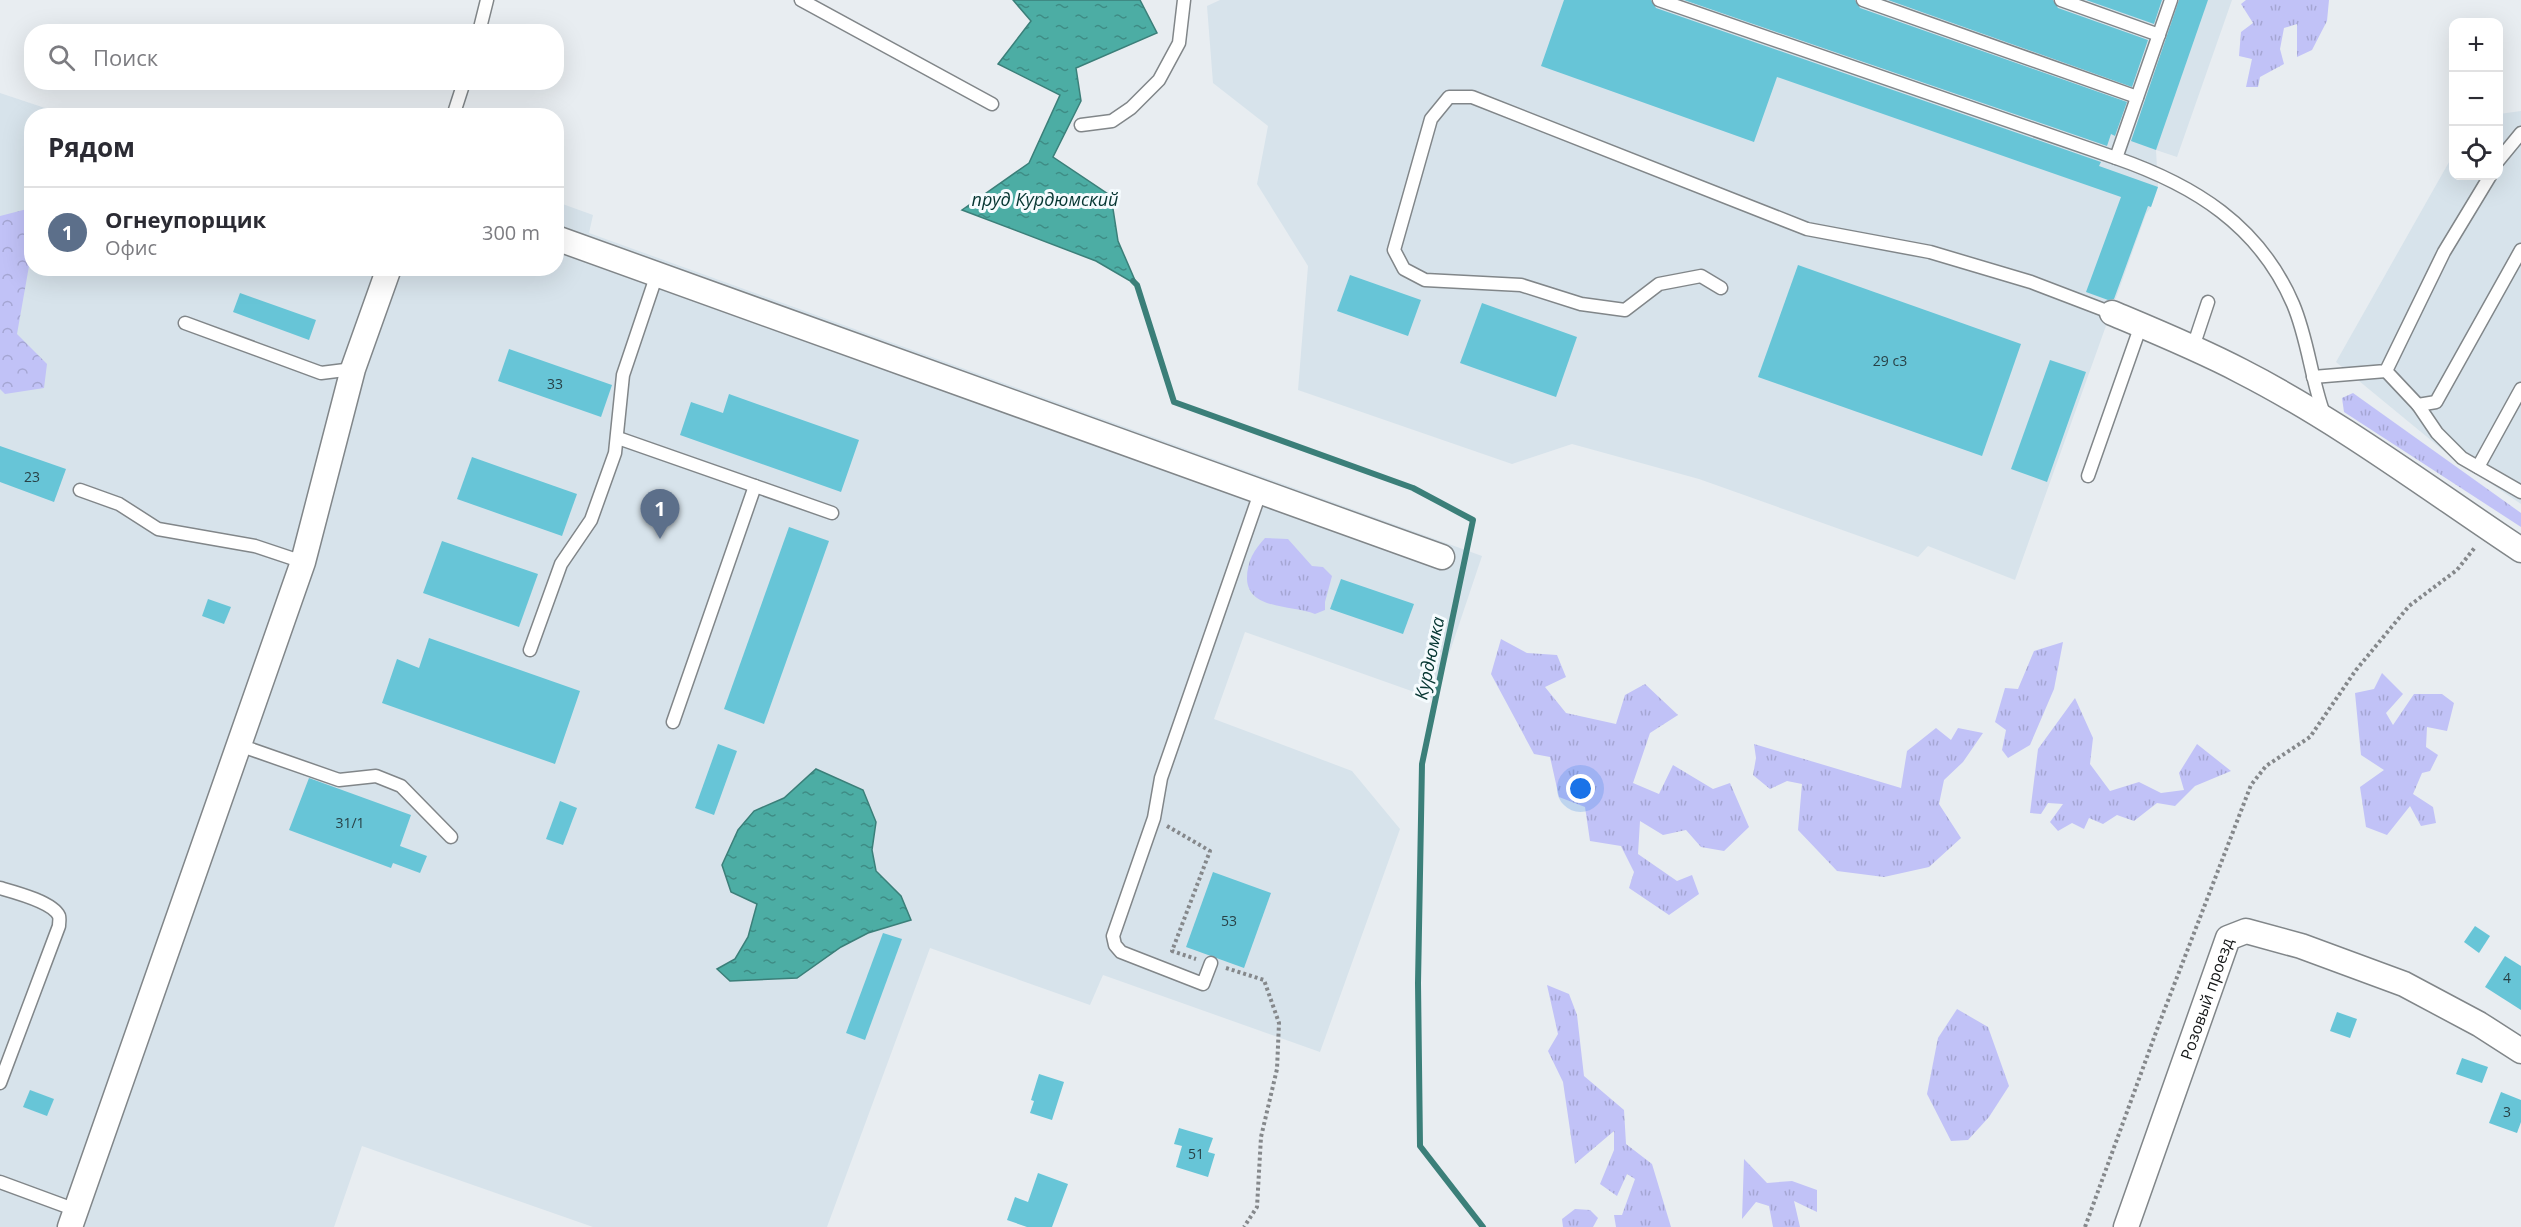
<!DOCTYPE html>
<html lang="ru">
<head>
<meta charset="utf-8">
<style>
  :root { --surface:#fff; --page:#f7f7f7; --text:#2b2b33; --muted:#7c7c81; --line:#e1e1e2; --accent:#737923 }
  body { margin:0; font-family:"Open Sans",sans-serif; background:var(--page); color:var(--text) }
  .controls { position:absolute; right:18px; top:18px; display:grid; overflow:hidden; border-radius:12px; box-shadow:0 6px 24px #0002 }
  .controls button { width:54px; height:54px; display:grid; place-items:center; padding:0; border:0; border-bottom:2px solid var(--line); background:var(--surface); color:var(--text); font:30px sans-serif }
  .you { position:absolute; left:1581px; top:789px; width:21px; height:21px; margin:-15px; border:4px solid #fff; border-radius:50%; background:#1a73e8; box-shadow:0 0 0 9px #1a73e833 }
  .badge { display:grid; place-items:center; width:39px; height:39px; border-radius:50%; background:var(--accent); color:#fff; font-size:20px; font-weight:700 }
  .pin { position:absolute; translate:-50% -50px; filter:drop-shadow(0 2px 3px #0008) }
  .pin::after { content:''; position:absolute; top:32px; width:21px; height:18px; background:inherit; clip-path:polygon(0 0,100% 0,50% 100%) }
  .list { margin:0; padding:0; list-style:none }
  h2 { display:flex; justify-content:space-between; align-items:center; height:78px; margin:0; padding:0 24px; font-size:26px }
  h2 small { font-size:20px; font-weight:400; color:var(--muted) }
  .list li { display:grid; grid-template-columns:39px 1fr auto; gap:18px; align-items:center; box-sizing:border-box; height:90px; padding:0 24px; border-top:2px solid var(--line) }
  .list b { display:block; font-size:22px; white-space:nowrap }
  .list p { margin:0; font-size:20px; white-space:nowrap; color:var(--muted) }
  .list em { font-size:20px; font-style:normal; color:var(--muted) }
  .icon { flex:none; width:33px; height:33px; fill:none; stroke:currentColor; stroke-width:2; stroke-linecap:round; stroke-linejoin:round }
  .map { position:relative; flex:none; width:2521px; height:1227px; overflow:hidden }
  .search { position:absolute; background:var(--surface); box-shadow:0 6px 24px #0002; left:24px; top:24px; width:540px; height:66px; display:flex; align-items:center; gap:15px; box-sizing:border-box; padding:0 21px; border-radius:24px; color:var(--muted); font-size:22px }
  .panel { position:absolute; background:var(--surface); box-shadow:0 6px 24px #0002; left:24px; top:108px; width:540px; height:168px; border-radius:24px }
  .map>svg:first-child { display:block }
  .built { fill:#d7e3eb }
  .grass { fill:url(#grass-tufts) }
  .forest { fill:url(#forest-crowns) }
  .water { fill:url(#water-ripples); stroke:#3b7f79; stroke-width:1.5 }
  .lines { fill:none; stroke-linecap:round; stroke-linejoin:round }
  .stream { stroke:#3b7f79; stroke-width:6 }
  .building { fill:#67c5d7 }
  .lane-casing { stroke:#818689; stroke-width:15 }
  .street-casing { stroke:#818689; stroke-width:27 }
  .path { stroke:#85888b; stroke-width:4; stroke-dasharray:3 3; stroke-linecap:butt }
  .lane { stroke:#fff; stroke-width:12 }
  .street { stroke:#fff; stroke-width:24 }
  .labels { text-anchor:middle; dominant-baseline:central; stroke-width:6; stroke-linejoin:round; paint-order:stroke }
  .number-label { font-size:14px; fill:#284146 }
  .street-label { font-size:16px; fill:#131516; stroke:#f5fbfe }
  .water-label { font-size:18px; font-style:italic; fill:#063632; stroke:#f5fbfe }
</style>
</head>
<body>
<div class="map">
<svg width="2521" height="1227" viewBox="0 0 2521 1227">
  <defs>
    <pattern id="grass-tufts" width="24" height="20" patternUnits="userSpaceOnUse" patternTransform="scale(1.5)"><rect width="24" height="20" fill="#c1c2f7"/><path d="M3 7l-1-3M5 7V3M7 7l1-3M15 17l-1-3M17 17v-4M19 17l1-3" fill="none" stroke="#a5a6d3"/></pattern>
    <pattern id="forest-crowns" width="20" height="18" patternUnits="userSpaceOnUse" patternTransform="scale(1.5)"><rect width="20" height="18" fill="#c1c2f7"/><path d="M2 6a3 3 0 1 1 6 0M12 15a3 3 0 1 1 6 0" fill="none" stroke="#a5a6d3"/></pattern>
    <pattern id="water-ripples" width="26" height="14" patternUnits="userSpaceOnUse" patternTransform="scale(1.5)"><rect width="26" height="14" fill="#4cada4"/><path d="M2 4q2-2 4 0t4 0M15 11q2-2 4 0t4 0" fill="none" stroke="#3e8c85"/></pattern>
  </defs>
  <rect width="100%" height="100%" fill="#e8edf1"/>
  <g class="built">
    <path d="M1220 0H2232L2177 157 2156 150 2158 187 2151 207 2146 214 2015 580 1928 546 1918 557 1699 479 1572 444 1512 464 1298 390 1308 266 1257 184 1268 126 1213 83 1207 6Z"/>
    <path d="M0 93 66 115 32 116V268H556L557 202 593 215 589 233 1482 556 1434 699 1245 632 1214 719 1352 771 1400 829 1320 1052 1103 975 1090 1005 930 948 827 1227H593L362 1146 334 1227H0Z"/>
    <path d="M2521 111V504L2449 455 2336 362 2453 155 2454 176H2498L2499 114Z"/>
  </g>
  <g class="grass">
    <path d="M2246 0H2329L2327 21 2312 50 2297 57V24L2284 28 2280 49 2284 64 2260 77 2258 87H2246L2252 59 2239 56 2241 32 2253 23 2241 4Z"/>
    <path d="M2353 393 2521 513V527L2344 412 2342 398Z"/>
    <path d="M1265 538 1288 539 1312 566 1323 567 1332 576 1325 602V610L1315 614C1293 605 1248 610 1247 579 1247 561 1254 550 1265 538Z"/>
    <path d="M1501 639 1527 653 1557 655 1566 677 1545 687 1566 713 1616 724 1625 695 1645 684 1678 715 1650 733 1633 783 1659 794 1673 765 1713 789 1730 783 1749 827 1724 851 1701 847 1686 830 1663 835 1640 821 1638 854 1677 881 1692 875 1699 894 1669 915 1629 888 1634 872 1621 846 1590 841 1585 807 1559 797 1550 757 1534 754 1491 674Z"/>
    <path d="M2063 642 2054 689 2030 745 2008 758 2002 750 2006 730 1995 722 2005 688 2018 689 2034 651Z"/>
    <path d="M2382 673 2403 694 2386 713 2393 725 2414 694H2442L2454 703 2447 731 2427 727 2426 747 2438 755 2430 771 2422 773 2413 794 2433 807 2436 823 2421 826 2410 806 2387 835 2366 827 2360 787 2384 770 2361 755 2355 693 2374 689Z"/>
    <path d="M2075 698 2093 738 2090 764 2110 791 2139 782 2161 793 2184 790 2179 773 2197 744 2231 771 2195 786 2175 806 2157 803 2134 821 2117 815 2103 824 2089 818 2084 829 2072 823 2058 831 2050 822 2063 804 2048 803 2041 814 2030 813 2038 749Z"/>
    <path d="M1936 728 1951 740 1958 728 1983 733 1963 762 1944 780 1939 804 1961 838 1929 867 1884 877 1837 871 1798 830 1802 784 1787 781 1770 789 1753 775 1756 758 1754 744 1901 788 1907 751Z"/>
    <path d="M1547 985 1569 994 1577 1015 1584 1076 1624 1110 1626 1144 1652 1164 1671 1227H1616L1614 1215H1622L1635 1179 1627 1174 1617 1196 1600 1184 1614 1150V1131L1575 1164 1563 1082 1548 1051 1558 1034Z"/>
    <path d="M1957 1009 1988 1027 2009 1086 1989 1117 1968 1140 1951 1141 1927 1094 1938 1038Z"/>
    <path d="M1744 1159 1767 1183 1792 1181 1817 1190V1212L1794 1201 1800 1227H1773L1769 1206 1756 1202 1742 1219Z"/>
    <path d="M1575 1209 1590 1210 1598 1218 1593 1227H1563L1562 1219Z"/>
  </g>
  <path class="forest" d="M31 208V263L29 266 17 334 47 364 44 388 5 394 0 389V216Z"/>
  <g class="water">
    <path d="M1013 0H1140L1157 33 1076 68 1081 101 1053 157 1111 196 1118 241 1137 285 1096 261 962 210 1029 163 1060 95 998 64 1031 21Z"/>
    <path d="M816 769 863 790 876 822 872 850 876 871 901 896 911 920 868 933 841 947 797 978 730 981 717 969 735 959 748 937 757 904 731 892 722 865 738 830 754 811 784 798Z"/>
  </g>
  <g class="lines">
    <path class="stream" d="M1133 281 1137 285 1174 402 1413 488 1473 520 1422 764 1418 983 1420 1146 1483 1227"/>
  </g>
  <g class="building">
    <path d="M1564 0H1651L1656 8 2101 162 2099 166 2158 187 2151 207 2148 206 2114 299 2108 300 2086 292 2121 197 1777 77 1754 142 1541 66Z"/>
    <path d="M1684 0H1855L1860 8 2127 102 2115 136 2111 134 2107 146Z"/>
    <path d="M1888 0H2053L2058 8 2148 40 2132 87Z"/>
    <path d="M2086 0H2162L2154 24Z"/>
    <path d="M2179 0H2208L2156 150 2131 141Z"/>
    <path d="M1798 265 2021 344 1982 456 1758 377Z"/>
    <path d="M1350 275 1421 300 1408 336 1337 311Z"/>
    <path d="M240 293 316 320 309 340 233 312Z"/>
    <path d="M1482 303 1577 337 1556 397 1460 363Z"/>
    <path d="M509 349 612 385 601 417 498 381Z"/>
    <path d="M2050 360 2086 372 2047 482 2011 469Z"/>
    <path d="M729 394 859 440 841 492 680 435 691 402 723 413Z"/>
    <path d="M0 446 66 469 54 502 0 482Z"/>
    <path d="M472 457 577 494 562 536 457 499Z"/>
    <path d="M789 527 829 541 764 724 724 709Z"/>
    <path d="M442 541 538 574 519 627 423 593Z"/>
    <path d="M1341 579 1414 604 1403 634 1330 609Z"/>
    <path d="M208 599 231 607 224 624 202 616Z"/>
    <path d="M429 638 580 691 555 764 382 703 397 659 419 668Z"/>
    <path d="M718 744 737 751 714 815 695 808Z"/>
    <path d="M309 778 411 815 400 846 427 856 420 873 393 863 391 868 289 830Z"/>
    <path d="M560 801 577 808 563 845 546 839Z"/>
    <path d="M1213 872 1271 893 1244 968 1186 947Z"/>
    <path d="M2475 926 2490 936 2479 953 2464 942Z"/>
    <path d="M883 933 902 939 865 1040 846 1033Z"/>
    <path d="M2505 956 2521 966V1010L2485 987Z"/>
    <path d="M2337 1012 2357 1019 2350 1038 2330 1031Z"/>
    <path d="M2462 1058 2488 1067 2482 1083 2456 1074Z"/>
    <path d="M1039 1074 1064 1082 1052 1120 1030 1113 1034 1101 1031 1100Z"/>
    <path d="M30 1090 54 1099 47 1116 23 1107Z"/>
    <path d="M2501 1092 2521 1100V1122L2517 1133 2489 1123Z"/>
    <path d="M1179 1128 1213 1138 1208 1152 1215 1154 1208 1177 1176 1167 1182 1146 1174 1144Z"/>
    <path d="M1038 1173 1068 1184 1052 1227H1027L1007 1220 1015 1197 1028 1202Z"/>
  </g>
  <g class="lines">
    <defs>
      <g id="lane">
        <path d="M801 0 992 104"/>
        <path d="M1659 0 2116 158"/>
        <path d="M1863 0 2137 97"/>
        <path d="M2061 0 2159 35"/>
        <path d="M2171 0 2116 158C2194 185 2259 225 2293 304 2308 339 2311 379 2324 414"/>
        <path d="M479 32 487 0"/>
        <path d="M453 116 464 82"/>
        <path d="M1081 125 1112 121 1131 108 1159 80 1179 43 1184 0"/>
        <path d="M2498 161 2521 133"/>
        <path d="M2521 250 2436 402 2418 405 2437 433 2462 458 2521 492"/>
        <path d="M1721 288 1701 276 1659 284 1625 310 1581 304 1521 285 1425 280 1404 269 1394 250 1431 119 1449 97H1472L1807 229 1930 252 2031 282 2112 313"/>
        <path d="M185 323 321 373 353 369"/>
        <path d="M2193 347 2208 302"/>
        <path d="M2386 371 2418 405"/>
        <path d="M2313 377 2386 371 2444 252 2490 176"/>
        <path d="M618 438 832 513"/>
        <path d="M2478 467 2521 389"/>
        <path d="M2088 476 2141 325"/>
        <path d="M80 490 119 504 158 529 255 546 303 562"/>
        <path d="M530 650 561 564 591 520 615 453 623 375 657 274"/>
        <path d="M673 722 755 486"/>
        <path d="M239 745 339 780 376 776 401 786 451 837"/>
        <path d="M0 888C14 892 53 902 59 916 60 919 59 922 59 926L0 1083"/>
        <path d="M1211 963 1203 984 1121 952 1115 945 1113 936 1154 818 1161 778 1261 490"/>
        <path d="M0 1182 76 1210"/>
      </g>
      <g id="street">
        <path d="M556 238 1442 557"/>
        <path d="M2112 313C2155 331 2199 349 2241 371 2339 421 2429 489 2521 550"/>
        <path d="M70 1227 303 562 353 369 389 268"/>
        <path id="s1" d="M2126 1227 2228 938 2246 931 2301 946 2404 984 2479 1024 2521 1051"/>
      </g>
    </defs>
    <use href="#lane" class="lane-casing"/>
    <use href="#street" class="street-casing"/>
    <g class="path">
      <path d="M1167 826 1210 851 1172 951 1196 959"/>
      <path d="M1226 968 1264 980 1279 1023 1277 1069 1261 1137 1257 1207 1244 1227"/>
      <path d="M2085 1227 2159 1024 2251 785 2266 766 2310 737 2356 670 2409 606 2457 570 2476 546"/>
    </g>
    <use href="#lane" class="lane"/>
    <use href="#street" class="street"/>
  </g>
  <g class="labels">
    <g class="number-label">
      <text x="1890" y="360">29 с3</text>
      <text x="555" y="383">33</text>
      <text x="32" y="476">23</text>
      <text x="350" y="822">31/1</text>
      <text x="1229" y="920">53</text>
      <text x="2507" y="977">4</text>
      <text x="2507" y="1111">3</text>
      <text x="1196" y="1153">51</text>
    </g>
    <g class="street-label">
      <text stroke="none"><textPath href="#s1" startOffset="242">Розовый проезд</textPath></text>
    </g>
    <g class="water-label">
      <text x="1045" y="199">пруд Курдюмский</text>
      <text transform="translate(1429 658) rotate(-78)">Курдюмка</text>
    </g>
  </g>
</svg>
<div class="controls">
<button>+</button>
<button>−</button>
<button><svg class="icon" aria-label="locate" viewBox="0 0 24 24"><circle cx="12" cy="12" r="6"/><path d="M12 2v4M12 18v4M2 12h4M18 12h4"/></svg></button>
</div>
<div class="you"></div>
<div class="pin badge" style="left:660px;top:539px;background:#5c6f8a">1</div>
<div class="search"><svg class="icon" aria-label="search" viewBox="0 0 24 24"><circle cx="10" cy="10" r="6"/><path d="M15 15l6 6"/></svg>Поиск</div>
<section class="panel">
<h2>Рядом<small></small></h2>
<ul class="list">
<li><span class="badge" style="background:#5c6f8a">1</span><div><b>Огнеупорщик</b><p>Офис</p></div><em>300 m</em></li>
</ul>
</section>
</div>
</body>
</html>
